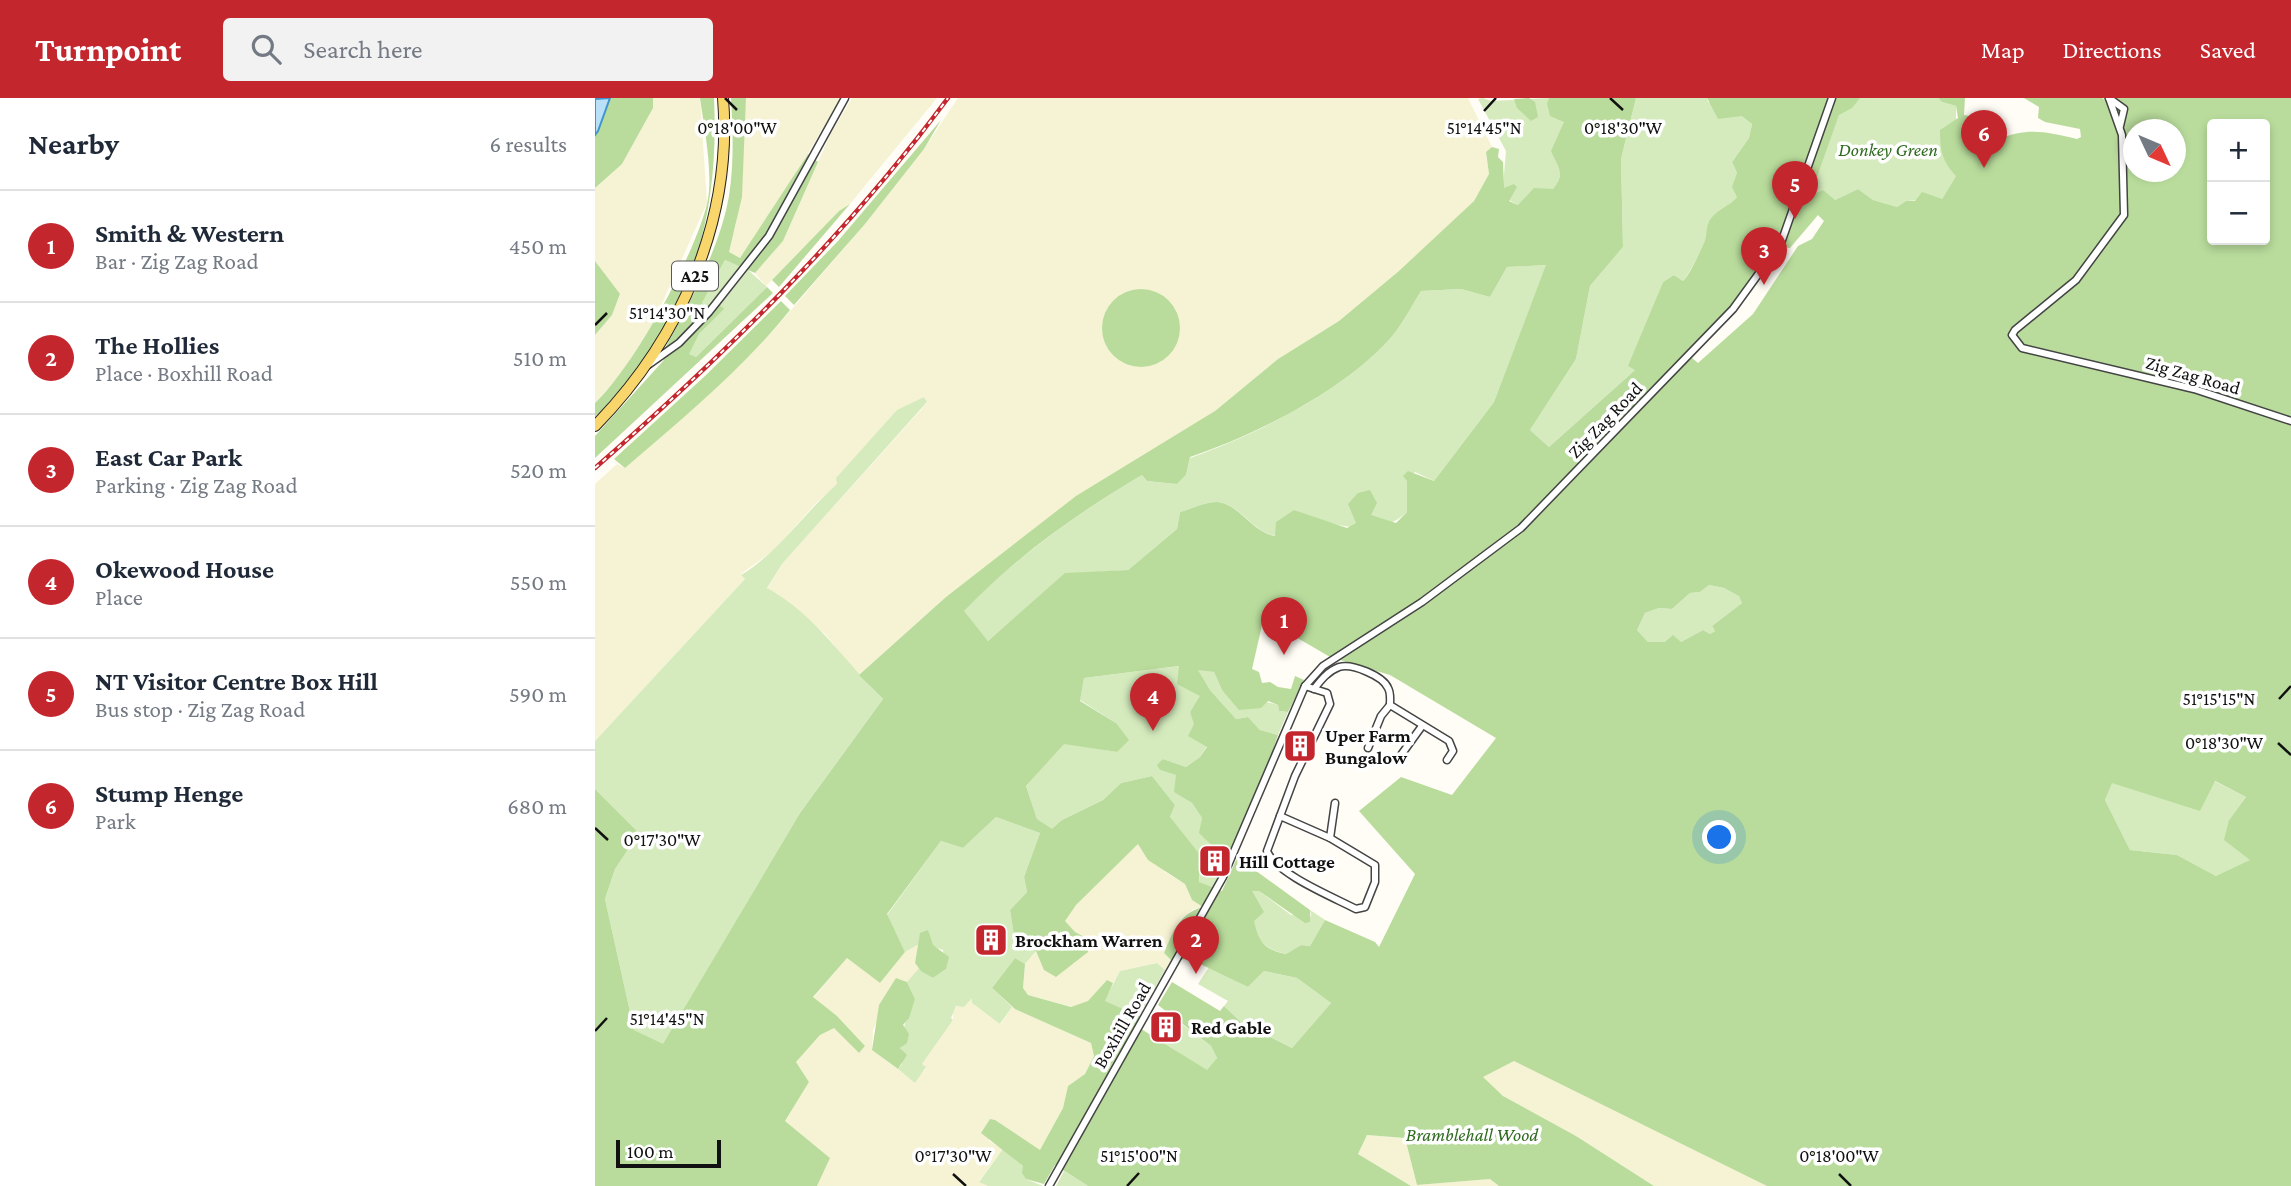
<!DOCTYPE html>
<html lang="en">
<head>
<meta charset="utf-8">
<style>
  :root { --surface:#fff; --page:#f2f2f3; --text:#1f2937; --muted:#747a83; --line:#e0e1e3; --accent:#c4262e }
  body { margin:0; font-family:"Crimson Pro",serif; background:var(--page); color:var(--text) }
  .controls { position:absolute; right:21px; top:21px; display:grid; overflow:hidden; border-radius:7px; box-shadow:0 4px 10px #0003 }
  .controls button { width:63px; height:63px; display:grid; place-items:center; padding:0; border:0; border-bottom:2px solid var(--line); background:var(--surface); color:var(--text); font:35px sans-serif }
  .compass { position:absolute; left:1528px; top:21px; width:63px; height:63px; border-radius:50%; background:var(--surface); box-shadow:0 4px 10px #0003; rotate:134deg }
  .scale { position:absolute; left:21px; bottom:18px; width:105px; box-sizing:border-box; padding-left:7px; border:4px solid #111; border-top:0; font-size:19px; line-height:24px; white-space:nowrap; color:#111; -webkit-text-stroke:5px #fff; paint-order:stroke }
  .you { position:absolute; left:1125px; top:740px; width:24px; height:24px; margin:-18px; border:5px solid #fff; border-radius:50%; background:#1a73e8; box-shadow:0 0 0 10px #1a73e833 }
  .badge { display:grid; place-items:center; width:46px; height:46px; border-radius:50%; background:var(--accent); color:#fff; font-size:23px; font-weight:700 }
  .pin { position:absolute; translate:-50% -58px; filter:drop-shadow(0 2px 4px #0008) }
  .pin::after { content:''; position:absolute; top:37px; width:24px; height:21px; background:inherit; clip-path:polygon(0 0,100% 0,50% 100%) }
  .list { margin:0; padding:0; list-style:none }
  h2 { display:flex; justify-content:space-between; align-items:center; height:91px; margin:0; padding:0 28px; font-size:30px }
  h2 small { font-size:23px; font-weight:400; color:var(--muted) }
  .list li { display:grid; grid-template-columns:46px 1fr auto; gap:21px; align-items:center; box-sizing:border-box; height:112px; padding:0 28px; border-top:2px solid var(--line) }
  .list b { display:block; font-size:26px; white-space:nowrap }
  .list p { margin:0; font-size:23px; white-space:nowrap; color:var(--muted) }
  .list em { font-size:23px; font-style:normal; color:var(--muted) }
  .icon { flex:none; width:38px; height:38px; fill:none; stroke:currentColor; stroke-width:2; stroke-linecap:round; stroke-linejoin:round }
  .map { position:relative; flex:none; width:1696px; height:1088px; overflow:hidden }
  header { display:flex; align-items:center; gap:42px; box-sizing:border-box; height:98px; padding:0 35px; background:var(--accent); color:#fff }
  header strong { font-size:33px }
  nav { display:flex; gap:38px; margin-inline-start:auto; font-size:24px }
  .search { width:490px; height:63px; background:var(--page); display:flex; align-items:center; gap:18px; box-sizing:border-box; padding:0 24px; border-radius:7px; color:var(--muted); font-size:26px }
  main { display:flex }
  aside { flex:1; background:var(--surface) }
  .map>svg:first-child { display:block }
  .farmland { fill:#f6f3d4 }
  .green { fill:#d5ebbd }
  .forest { fill:#b9dc9c; fill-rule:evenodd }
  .water { fill:#b9e0f7; stroke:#3f96cf; stroke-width:2 }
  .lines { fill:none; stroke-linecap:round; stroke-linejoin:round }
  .street-casing { stroke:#444; stroke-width:9 }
  .primary-casing { stroke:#222; stroke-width:12 }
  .street { stroke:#fff; stroke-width:6 }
  .primary { stroke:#f9d66b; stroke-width:10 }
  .rail-casing { stroke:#c4262e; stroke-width:4.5 }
  .rail { stroke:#fff; stroke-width:2; stroke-dasharray:5; stroke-linecap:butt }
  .ticks { fill:none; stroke:#111; stroke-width:2.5 }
  .labels { text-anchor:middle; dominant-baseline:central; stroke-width:7; stroke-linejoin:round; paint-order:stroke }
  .shield { fill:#fff; stroke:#585858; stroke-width:2 }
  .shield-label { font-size:18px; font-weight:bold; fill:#111 }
  .park-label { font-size:19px; font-style:italic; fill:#2f6b1f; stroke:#fff }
  .street-label { font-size:19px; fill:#111; stroke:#fff }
  .poi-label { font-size:19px; font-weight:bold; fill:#111; stroke:#fff; text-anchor:start }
  .ticks-label { font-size:18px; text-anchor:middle; fill:#111; stroke:#fff; stroke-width:7; stroke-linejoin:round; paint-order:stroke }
</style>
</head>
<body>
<header>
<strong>Turnpoint</strong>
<div class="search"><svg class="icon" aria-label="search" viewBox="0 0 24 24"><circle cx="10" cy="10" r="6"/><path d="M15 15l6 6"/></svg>Search here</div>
<nav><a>Map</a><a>Directions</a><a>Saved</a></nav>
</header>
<main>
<aside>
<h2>Nearby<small>6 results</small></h2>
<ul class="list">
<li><span class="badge">1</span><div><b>Smith &amp; Western</b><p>Bar · Zig Zag Road</p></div><em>450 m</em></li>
<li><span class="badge">2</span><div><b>The Hollies</b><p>Place · Boxhill Road</p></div><em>510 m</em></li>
<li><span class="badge">3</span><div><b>East Car Park</b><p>Parking · Zig Zag Road</p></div><em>520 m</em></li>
<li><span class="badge">4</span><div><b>Okewood House</b><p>Place</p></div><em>550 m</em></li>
<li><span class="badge">5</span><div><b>NT Visitor Centre Box Hill</b><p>Bus stop · Zig Zag Road</p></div><em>590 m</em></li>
<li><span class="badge">6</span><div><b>Stump Henge</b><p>Park</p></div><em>680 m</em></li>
</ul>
</aside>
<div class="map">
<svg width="1696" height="1088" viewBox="0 0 1696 1088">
  <rect width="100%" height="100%" fill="#fffdf5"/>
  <g class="farmland">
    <path d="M58 0H105L112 105 59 223 26 276 0 305V237L17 217 25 197 0 163V90L27 66 58 10Z"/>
    <path d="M151 0H246L175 119 145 160 133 154 141 126Z"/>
    <path d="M257 0H342L255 106 244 113 171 188 160 175 188 143 235 37Z"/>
    <path d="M363 0H873L897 49 891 55 894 76 879 103 805 173 744 223 683 261 620 313 351 499 264 577 230 536 183 496 172 491 187 466 332 305 329 299 302 313 242 380 243 386 221 405 179 452 146 476 150 481 0 643V386L22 366 30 370 178 233 270 126 329 51Z"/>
    <path d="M543 745 570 774 590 786 597 802 609 809 598 811 586 820 569 855 576 862 570 872 562 865 525 873 518 885 512 882 493 904 477 909 433 897 428 890 430 866 481 807Z"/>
    <path d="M326 845 320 864 324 870 312 884 301 880 278 932 277 952 320 984 331 970 327 966 358 922V911L376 899 379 901 377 905 406 926 417 909 496 945 499 958 490 976 473 988 468 1010 445 1053 395 1021 394 1043 408 1051 384 1083 393 1088H222L235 1060 190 1023 214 984 201 964 225 937 240 929 264 955 270 948 242 918 218 900 252 860 285 885 310 854Z"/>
    <path d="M919 963 1110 1056 1172 1088H1059L981 1038 908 998 887 979Z"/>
    <path d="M772 1037 810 1040 822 1087 895 1081 904 1088H816L763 1056Z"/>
  </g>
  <g class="green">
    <path d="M888 0 896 3 954 0 952 5 969 24C961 43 972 77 959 90 951 98 934 102 923 107L914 102 908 88 911 53 883 1Z"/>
    <path d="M1041 0H1112L1113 4 1148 18 1157 26 1154 40 1137 64 1142 75V99C1134 110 1120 111 1114 124 1112 129 1113 135 1112 140 1109 150 1094 176 1088 183L1079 177 1068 184 1034 268 1041 271 954 349 935 332 981 261 995 188 1028 149 1026 61Z"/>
    <path d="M1265 0H1343L1347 4 1361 8V78L1347 101 1311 103 1302 109 1278 102 1263 91 1240 102 1214 100 1212 95 1220 85 1244 16Z"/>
    <path d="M130 162 147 169 111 210 107 205Z"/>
    <path d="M952 167 899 304 839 383 820 374 812 383V414C782 443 733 426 699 412L681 438C658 435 645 406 623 404 612 403 596 411 585 414L582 431 533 472 470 476 393 543 368 513C423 458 481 416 547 377L552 383 582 386 591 377 595 360C662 336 744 295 793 243 806 229 816 209 826 193L866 191 895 199 912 169Z"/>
    <path d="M153 172 172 189 101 259 93 256 104 236 128 211 125 207Z"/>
    <path d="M329 299 332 304 187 466 172 490C220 516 250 564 288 601L205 715 68 947 39 932 10 801 20 771 44 735 0 691V643L150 481 146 477C184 454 209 415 242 386L241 380 302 312Z"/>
    <path d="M1114 487 1129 490 1145 498 1147 505 1117 528 1120 533 1115 536 1108 532 1086 544H1053L1042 532 1050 515 1064 510 1077 511 1095 495 1105 494Z"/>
    <path d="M585 568 606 598 595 614 612 648 605 659 591 669 568 661 565 672 582 677 580 694 597 705 607 720 605 735 632 762 618 791 604 784 606 771 575 719 580 707 557 678 526 685 508 702 467 722 457 732 442 721 431 688 469 645 522 654 521 625 485 602 489 580Z"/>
    <path d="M602 571 619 574 627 592 683 607 684 613 693 614 683 637 665 632 653 619 641 621 615 592Z"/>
    <path d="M1619 683 1651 699 1634 722 1656 763 1621 778 1582 757 1535 752 1510 702 1517 684 1605 712Z"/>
    <path d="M401 719 445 735 429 779 432 794 415 812 419 837 441 853 430 866 420 860 397 890 417 909 405 926 377 905V900L369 909 361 908 356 920 358 922 327 966 331 969 320 985 303 971 307 966C303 941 310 923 320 901L312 884 324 870 338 880 351 871 348 852 326 845 310 854 292 817 346 743 368 750Z"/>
    <path d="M657 793H664L696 817 716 818 715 812 730 822 715 848 706 847 691 856C654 848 659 825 657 793Z"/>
    <path d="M562 865 570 872 544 918 509 903 525 873Z"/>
    <path d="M614 869 653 889 669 873 702 880 736 905 697 950 647 925 629 908 633 903 603 886Z"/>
    <path d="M581 922 616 948 622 960 612 973 560 939 564 933 572 938Z"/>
    <path d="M408 1051 428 1068 431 1081 448 1088H393L384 1084Z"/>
    <path d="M469 1073 493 1088H461Z"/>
  </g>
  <g class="forest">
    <path d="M15 0H58V10L27 66 0 90V37Z"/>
    <path d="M105 0H119C125 129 92 227 0 319V305C39 268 99 159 112 106 119 78 109 29 105 0Z"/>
    <path d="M136 0H151L147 99 134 154 145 160 213 56 223 64 188 143 160 175 130 162 107 205 111 209 120 202 129 211 104 236 94 256 101 259 172 189 178 195 0 360V338L69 262 66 258C92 209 124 154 134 98 139 66 138 33 136 0Z"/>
    <path d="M934 0 940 4 943 19 936 23 922 10 919 1Z"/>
    <path d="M954 0H1041L1026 61 1028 149 995 188 981 261 935 332 954 349 1040 272 1033 268 1068 184 1079 177 1088 183C1096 175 1105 154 1110 143 1112 137 1111 131 1113 126 1118 112 1133 110 1142 99L1137 89 1142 75 1137 64 1154 40 1157 26 1147 18 1123 21 1112 0H1265L1257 10 1244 17 1220 85 1212 96 1214 99 1228 92 1240 102 1263 91 1278 102 1302 109 1311 103H1320L1327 94 1347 101 1361 78C1347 63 1345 52 1345 32L1363 20 1361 8 1347 4 1343 0H1370L1369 17 1393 21 1399 40 1404 41C1432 29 1453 34 1482 41L1486 39 1485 31 1450 24 1443 20 1444 9 1429 0H1507L1512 3 1518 0H1696V1088H1172L919 963 888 979 908 998 981 1038 1059 1088H904L895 1081 822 1087 810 1040 772 1037 763 1056 816 1088H493L460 1067 449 1086 431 1081 427 1075 428 1068 386 1035 395 1021 400 1022 445 1052 468 1010 473 988 490 976 499 958 496 945 420 911 397 890 420 860 430 866 428 890 433 897 476 909 493 903 512 882 518 885 510 903 544 918 543 929 612 972 622 960 616 948 563 907 577 884 625 913 629 908 647 925 697 950 736 905 702 880 669 873 653 889 595 861 576 862 569 855C578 834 584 815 608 809L597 802 590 786 553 762 543 746 481 807 470 823 480 834 491 840 493 854 461 879 449 872 441 853 419 837 415 812 432 794 429 779 445 735 401 719 368 750 346 743 292 816 310 854 285 885 252 860 218 899 242 918 270 948 264 955 239 930 225 937 201 964 214 984 190 1023 235 1060 222 1088H0V691L44 735 20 771 10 801 39 932 68 946 205 715 288 601 264 577 351 499 481 398 620 313 683 261 744 223 804 173 879 103 894 76 891 54 897 49 904 51 903 59 908 64 909 90 919 86 922 89 914 103 923 107 939 90 958 91C971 75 963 69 956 53L969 24 955 18 952 5ZM1617 26H1670V142H1617ZM1538 32H1580V74H1538ZM1223 117 1229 123 1217 141 1203 148 1158 216 1103 265 1097 260 1155 195 1187 149 1195 150ZM951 167 899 304 839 383 813 373 808 378 812 383V414L801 425 776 417 782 405 775 392 763 395 753 406 761 425 752 430 699 412 681 424 680 438C658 435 644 406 623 404 612 403 596 411 585 414L582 431 533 472 470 475 393 543 369 513C422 458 481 416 547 377L552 383 582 386 591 377 595 359C662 336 744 295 793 243 806 229 816 209 826 193L866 191 895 199 912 169ZM1114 487 1129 490 1144 498 1147 505 1117 528 1120 533 1115 536 1108 532 1086 544 1078 537 1070 544H1053L1042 532 1050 515 1064 510 1077 511 1095 495 1105 494ZM670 514 694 535 735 559 795 577 901 640 857 697 806 679 764 713 820 776 784 849 780 844 730 822 715 848 706 847 691 856C669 851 664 845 659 823L669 814 657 793H664L710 825 715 824V812L657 770 656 765 642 760 627 793 604 784 606 758 575 719 580 707 557 678 526 685 508 702 467 722 457 731 442 721 431 688 469 646 522 654 534 642 521 625 485 603 489 580 584 568 582 586 605 598 595 614 599 626 593 638 612 649 605 659 591 669 568 661 562 667 565 672 581 677 579 694 597 705 607 720 604 735 632 762 666 687 683 637 665 632 653 619 641 621 615 592 603 572 619 574 627 592 644 612 666 610 673 603 683 607 684 613 693 614 709 582 700 578 696 591 683 589 675 584 667 585 664 574 657 571ZM1620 683 1651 699 1634 722 1629 742 1655 762 1621 778 1582 757 1535 752 1510 702 1517 685 1605 713Z"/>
    <path d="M346 22 329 51 270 126 199 207 190 198 243 143Z"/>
    <path d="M255 106 184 189 177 182 244 113Z"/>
    <path d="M0 163 25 196 17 217 0 237Z"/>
    <circle cx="546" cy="230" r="39"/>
    <path d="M186 203 195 212C148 271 87 321 30 370L19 361 110 278Z"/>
    <path d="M333 832 338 847 354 859 351 871 338 880 326 873 320 865 325 835Z"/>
    <path d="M301 880 312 884 320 901 314 920 308 927 314 936 312 945 305 950 312 957 303 971 277 952 284 907Z"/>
  </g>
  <path class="water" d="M15 0 3 33 0 37V1Z"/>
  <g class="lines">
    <defs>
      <g id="street">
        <path d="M1514 0 1527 37 1529 117 1481 182 1420 232 1417 237 1427 250 1599 291 1696 323"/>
        <path d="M1514 0 1529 11 1525 28"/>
        <path d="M53 267 84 245 114 214 174 138 250 0"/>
        <path d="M710 588 732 595 735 606 700 678 672 753C681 776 738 799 761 811L770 809 780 784V767L735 740"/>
        <path d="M719 591C726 582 733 573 744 569 757 565 788 578 793 590 796 595 795 601 795 607L854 643 858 653 852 662"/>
        <path d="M773 650 786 618 795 607"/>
        <path d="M806 657 827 628"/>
        <path d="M685 718 735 740 740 705"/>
        <path d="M454 1088 628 779 710 588 728 568 827 504 926 430 1138 211 1186 145 1237 0"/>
      </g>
      <path id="primary" d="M0 328C85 241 138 123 128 0"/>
    </defs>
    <use href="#street" class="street-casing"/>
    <use href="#primary" class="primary-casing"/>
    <use href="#street" class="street"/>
    <use href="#primary" class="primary"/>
    <defs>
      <path id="rail" d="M0 370C129 257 251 138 353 0"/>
    </defs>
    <use href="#rail" class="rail-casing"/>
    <use href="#rail" class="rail"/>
  </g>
  <path class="ticks" d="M130 0 142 12M1015 0 1028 12M889 13 901 0M0 227 12 215M1684 601 1696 588M1683 645 1696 657M0 730 13 742M0 933 12 920M358 1076 371 1088M1244 1076 1256 1088M532 1088 544 1075"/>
  <defs>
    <symbol id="building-square" viewBox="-11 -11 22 22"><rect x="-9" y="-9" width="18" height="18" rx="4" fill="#c4262e" stroke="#fff"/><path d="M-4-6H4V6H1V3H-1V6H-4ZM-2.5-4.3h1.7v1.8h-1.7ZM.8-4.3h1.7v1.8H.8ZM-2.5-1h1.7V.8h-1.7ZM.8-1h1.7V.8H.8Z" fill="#fff"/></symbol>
  </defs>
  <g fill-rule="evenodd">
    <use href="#building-square" x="686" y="629" width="38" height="38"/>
    <use href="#building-square" x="601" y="744" width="38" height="38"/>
    <use href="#building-square" x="377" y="823" width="38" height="38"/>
    <use href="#building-square" x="552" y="910" width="38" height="38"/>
  </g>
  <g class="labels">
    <rect class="shield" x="77" y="163.5" width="46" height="29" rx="5"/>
    <g class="shield-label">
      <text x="100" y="178">A25</text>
    </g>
    <g class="park-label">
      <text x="1293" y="51">Donkey Green</text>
      <text x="877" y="1036">Bramblehall Wood</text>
    </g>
    <g class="street-label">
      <text transform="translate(1598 277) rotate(16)">Zig Zag Road</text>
      <text transform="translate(1010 322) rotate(-46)">Zig Zag Road</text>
      <text transform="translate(527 927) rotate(-60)">Boxhill Road</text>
    </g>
    <g class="poi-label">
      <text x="730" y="637">Uper Farm<tspan x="730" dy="22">Bungalow</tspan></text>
      <text x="644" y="763">Hill Cottage</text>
      <text x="420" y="842">Brockham Warren</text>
      <text x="596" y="929">Red Gable</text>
    </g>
  </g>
  <g class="ticks-label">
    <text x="142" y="36">0°18'00"W</text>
    <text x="1028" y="36">0°18'30"W</text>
    <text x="889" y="36">51°14'45"N</text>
    <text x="72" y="221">51°14'30"N</text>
    <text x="1624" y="607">51°15'15"N</text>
    <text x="1629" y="651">0°18'30"W</text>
    <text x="67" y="748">0°17'30"W</text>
    <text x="72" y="927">51°14'45"N</text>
    <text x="544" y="1064">51°15'00"N</text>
    <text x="358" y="1064">0°17'30"W</text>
    <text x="1244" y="1064">0°18'00"W</text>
  </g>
</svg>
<div class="controls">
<button>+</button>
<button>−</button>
</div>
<svg class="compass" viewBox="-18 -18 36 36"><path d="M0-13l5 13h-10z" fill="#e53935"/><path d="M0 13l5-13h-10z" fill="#747a83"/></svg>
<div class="scale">100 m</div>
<div class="you"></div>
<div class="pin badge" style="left:689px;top:557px">1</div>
<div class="pin badge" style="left:601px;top:876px">2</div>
<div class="pin badge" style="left:1169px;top:187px">3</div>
<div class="pin badge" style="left:558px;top:633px">4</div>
<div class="pin badge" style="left:1200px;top:121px">5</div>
<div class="pin badge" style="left:1389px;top:70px">6</div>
</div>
</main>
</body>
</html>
